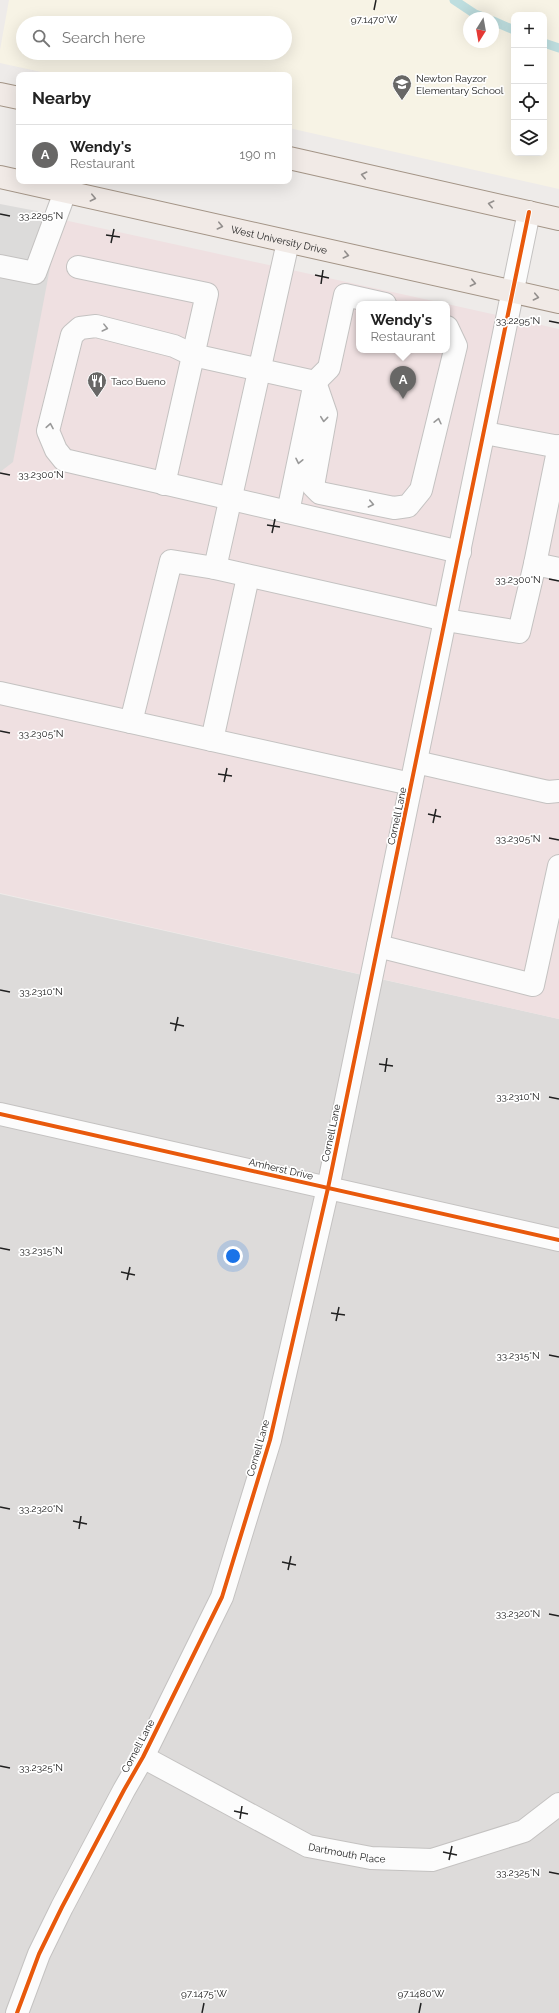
<!DOCTYPE html>
<html lang="en">
<head>
<meta charset="utf-8">
<style>
  :root { --surface:#fff; --page:#f6f6f6; --text:#222; --muted:#767676; --line:#e0e0e0; --accent:#686766 }
  body { margin:0; font-family:Raleway,sans-serif; background:var(--page); color:var(--text) }
  .controls { position:absolute; right:12px; top:12px; display:grid; overflow:hidden; border-radius:8px; box-shadow:0 4px 16px #0002 }
  .controls button { width:36px; height:36px; display:grid; place-items:center; padding:0; border:0; border-bottom:1px solid var(--line); background:var(--surface); color:var(--text); font:20px sans-serif }
  .compass { position:absolute; left:463px; top:12px; width:36px; height:36px; border-radius:50%; background:var(--surface); box-shadow:0 4px 16px #0002; rotate:191deg }
  .you { position:absolute; left:233px; top:1256px; width:14px; height:14px; margin:-10px; border:3px solid #fff; border-radius:50%; background:#1a73e8; box-shadow:0 0 0 6px #1a73e833 }
  .badge { display:grid; place-items:center; width:26px; height:26px; border-radius:50%; background:var(--accent); color:#fff; font-size:13px; font-weight:700 }
  .pin { position:absolute; translate:-50% -33px; filter:drop-shadow(0 1px 2px #0008) }
  .pin::after { content:''; position:absolute; top:21px; width:14px; height:12px; background:inherit; clip-path:polygon(0 0,100% 0,50% 100%) }
  .popup { position:absolute; left:356px; top:301px; width:94px; height:52px; box-sizing:border-box; display:grid; place-content:center; border-radius:8px; background:var(--surface); filter:drop-shadow(0 1px 3px #0005); font-size:13px; white-space:nowrap; color:var(--muted) }
  .popup b { font-size:15px; color:var(--text) }
  .popup::after { content:''; position:absolute; left:50%; top:100%; margin-left:-8px; border:8px solid transparent; border-top-color:var(--surface) }
  .list { margin:0; padding:0; list-style:none }
  h2 { display:flex; justify-content:space-between; align-items:center; height:52px; margin:0; padding:0 16px; font-size:17px }
  h2 small { font-size:13px; font-weight:400; color:var(--muted) }
  .list li { display:grid; grid-template-columns:26px 1fr auto; gap:12px; align-items:center; box-sizing:border-box; height:60px; padding:0 16px; border-top:1px solid var(--line) }
  .list b { display:block; font-size:15px; white-space:nowrap }
  .list p { margin:0; font-size:13px; white-space:nowrap; color:var(--muted) }
  .list em { font-size:13px; font-style:normal; color:var(--muted) }
  .icon { flex:none; width:22px; height:22px; fill:none; stroke:currentColor; stroke-width:2; stroke-linecap:round; stroke-linejoin:round }
  .map { position:relative; flex:none; width:559px; height:2013px; overflow:hidden }
  .search { position:absolute; background:var(--surface); box-shadow:0 4px 16px #0002; left:16px; top:16px; width:276px; height:44px; display:flex; align-items:center; gap:10px; box-sizing:border-box; padding:0 14px; border-radius:22px; color:var(--muted); font-size:15px }
  .panel { position:absolute; background:var(--surface); box-shadow:0 4px 16px #0002; left:16px; top:72px; width:276px; height:112px; border-radius:8px }
  .map>svg:first-child { display:block }
  .residential { fill:#dddbda }
  .commercial { fill:#efe0e1 }
  .education { fill:#f7f3e5; fill-rule:evenodd }
  .religious { fill:#dcdbda }
  .lines { fill:none; stroke-linecap:round; stroke-linejoin:round }
  .stream { stroke:#bededf; stroke-width:9 }
  .minor-casing { stroke:#c4c2c1; stroke-width:24 }
  .major-casing { stroke:#a39486; stroke-width:24 }
  .minor { stroke:#fcfcfc; stroke-width:22 }
  .major { stroke:#f1eae6; stroke-width:22 }
  .cycleway-casing { stroke:#fff; stroke-width:6 }
  .cycleway { stroke:#e8590c; stroke-width:4 }
  .oneway { stroke:#938f8d }
  .oneway2 { stroke:#999 }
  .ticks { fill:none; stroke:#202020; stroke-width:1.5 }
  .labels { text-anchor:middle; dominant-baseline:central; stroke-width:3.5; stroke-linejoin:round; paint-order:stroke }
  .poi-label { font-size:10px; fill:#202020; stroke:#fff; text-anchor:start }
  .street-label { font-size:10px; fill:#202020; stroke:#fff }
  .ticks-label { font-size:10px; text-anchor:middle; fill:#202020; stroke:#fff; stroke-width:3.5; stroke-linejoin:round; paint-order:stroke }
</style>
</head>
<body>
<div class="map">
<svg width="559" height="2013" viewBox="0 0 559 2013">
  <rect width="100%" height="100%" fill="#eeebe9"/>
  <path class="residential" d="M0 894 559 1019V2013H0Z"/>
  <path class="commercial" d="M0 206 447 304H359V350H447V304L559 329V1019L0 893Z"/>
  <path class="education" d="M9 0H559V189L289 128V75H55L0 63V50ZM514 15H544V153H514ZM469 18H493V42H469ZM23 23H285V53H23Z"/>
  <path class="religious" d="M0 204 68 217 53 252 13 462 0 472Z"/>
  <g class="lines">
    <g class="stream">
      <path d="M454 0 475 14 486 18"/>
      <path d="M493 21 514 30"/>
      <path d="M544 43 559 48"/>
    </g>
    <defs>
      <g id="minor">
        <path d="M288 242 215 568 446 620 519 632 535 564 559 446"/>
        <path d="M0 266 35 273 65 192"/>
        <path d="M78 267 207 294 164 484"/>
        <path d="M315 382 193 355 174 346 96 326 80 328 72 335 48 431 56 450 64 460 460 552"/>
        <path d="M315 382 326 414 313 486 320 493 394 508 408 506 421 490 456 346 447 327"/>
        <path d="M485 433 559 447"/>
        <path d="M288 512 315 382 329 368 345 295 385 304"/>
        <path d="M535 564 559 569"/>
        <path d="M0 693 411 784"/>
        <path d="M131 722 171 561 215 568"/>
        <path d="M212 740 248 577"/>
        <path d="M416 762 548 792 559 791"/>
        <path d="M378 946 533 985 559 866"/>
        <path d="M0 1114 559 1240"/>
        <path id="s1" d="M143 1757 308 1846 371 1858 432 1860 524 1831 559 1804"/>
        <path d="M17 2013 39 1954 62 1907 124 1790 143 1757 222 1597 270 1440 328 1188 529 212"/>
      </g>
      <g id="major">
        <path d="M0 94 19 98"/>
        <path d="M289 158 559 219"/>
        <path id="s2" d="M0 177 559 302"/>
      </g>
    </defs>
    <use href="#minor" class="minor-casing"/>
    <use href="#major" class="major-casing"/>
    <use href="#minor" class="minor"/>
    <use href="#major" class="major"/>
    <defs>
      <g id="cycleway">
        <path d="M0 1114 559 1240"/>
        <path d="M17 2013 39 1954 62 1907 124 1790 143 1757 222 1597 270 1440 328 1188 529 212"/>
      </g>
    </defs>
    <use href="#cycleway" class="cycleway-casing"/>
    <use href="#cycleway" class="cycleway"/>
  </g>
  <defs><path id="oneway-chevron" d="M-2-3.5L2.5 0L-2 3.5" fill="none" stroke-width="1.6" stroke-linecap="round" stroke-linejoin="round"/></defs>
  <g class="oneway">
    <use href="#oneway-chevron" transform="translate(364 175) rotate(-167)"/>
    <use href="#oneway-chevron" transform="translate(93 198) rotate(13)"/>
    <use href="#oneway-chevron" transform="translate(491 204) rotate(-167)"/>
    <use href="#oneway-chevron" transform="translate(220 226) rotate(13)"/>
    <use href="#oneway-chevron" transform="translate(346 255) rotate(13)"/>
    <use href="#oneway-chevron" transform="translate(473 283) rotate(13)"/>
    <use href="#oneway-chevron" transform="translate(536 297) rotate(12)"/>
  </g>
  <g class="oneway2">
    <use href="#oneway-chevron" transform="translate(105 328) rotate(14)"/>
    <use href="#oneway-chevron" transform="translate(324 419) rotate(96)"/>
    <use href="#oneway-chevron" transform="translate(438 421) rotate(-77)"/>
    <use href="#oneway-chevron" transform="translate(50 426) rotate(-80)"/>
    <use href="#oneway-chevron" transform="translate(299 461) rotate(102)"/>
    <use href="#oneway-chevron" transform="translate(371 504) rotate(12)"/>
  </g>
  <path class="ticks" d="M374 10 376 0M0 214 10 216M106 235 120 237M111 243 114 229M315 275 329 278M321 284 323 270M549 321 559 323M0 473 10 475M267 525 280 527M272 533 275 519M549 579 559 581M0 731 10 733M218 774 232 776M224 782 227 768M428 814 441 817M433 823 436 809M549 838 559 840M0 990 10 992M170 1023 184 1026M175 1031 178 1017M379 1064 393 1066M385 1072 387 1058M549 1097 559 1099M0 1248 10 1250M121 1272 135 1275M127 1280 130 1267M331 1313 345 1315M336 1321 339 1307M549 1355 559 1357M0 1507 10 1509M73 1521 87 1524M79 1529 81 1516M282 1562 296 1565M288 1570 291 1556M549 1614 559 1616M0 1766 10 1768M234 1811 248 1814M240 1819 242 1806M443 1852 457 1855M449 1860 452 1846M549 1872 559 1874M202 2013 204 2003M419 2013 421 2003"/>
  <defs>
    <symbol id="school-pin" viewBox="-11 -11 22 30"><path d="M0 17L-7.5 6A9.5 9.5 0 1 1 7.5 6Z" fill="#686766" stroke="#fff"/><path d="M0-5L7-2L0 1L-7-2ZM-4 1L0 2.5L4 1V4Q0 6-4 4Z" fill="#fff"/></symbol>
    <symbol id="restaurant-pin" viewBox="-11 -11 22 30"><path d="M0 17L-7.5 6A9.5 9.5 0 1 1 7.5 6Z" fill="#686766" stroke="#fff"/><path d="M-5-6h1v4h1v-4h1v4h1v-4h1v5L-1.5 .5V6h-2V.5L-5-1ZM5-6V6H3V1.5H1.5Q1.5-4 5-6Z" fill="#fff"/></symbol>
  </defs>
  <g fill-rule="evenodd">
    <use href="#school-pin" x="391" y="73" width="22" height="30"/>
    <use href="#restaurant-pin" x="86" y="370" width="22" height="30"/>
  </g>
  <g class="labels">
    <g class="poi-label">
      <text x="416" y="78">Newton Rayzor<tspan x="416" dy="12">Elementary School</tspan></text>
      <text x="111" y="381">Taco Bueno</text>
    </g>
    <g class="street-label">
      <text stroke="none"><textPath href="#s2" startOffset="286">West University Drive</textPath></text>
      <text transform="translate(397 816) rotate(-78)">Cornell Lane</text>
      <text transform="translate(331 1133) rotate(-78)">Cornell Lane</text>
      <text transform="translate(281 1169) rotate(13)">Amherst Drive</text>
      <text transform="translate(258 1448) rotate(-74)">Cornell Lane</text>
      <text transform="translate(138 1746) rotate(-62)">Cornell Lane</text>
      <text stroke="none"><textPath href="#s1" startOffset="227">Dartmouth Place</textPath></text>
    </g>
  </g>
  <g class="ticks-label">
    <text x="374" y="23">97.1470°W</text>
    <text x="41" y="219">33.2295°N</text>
    <text x="518" y="324">33.2295°N</text>
    <text x="41" y="478">33.2300°N</text>
    <text x="518" y="583">33.2300°N</text>
    <text x="41" y="737">33.2305°N</text>
    <text x="518" y="842">33.2305°N</text>
    <text x="41" y="995">33.2310°N</text>
    <text x="518" y="1100">33.2310°N</text>
    <text x="41" y="1254">33.2315°N</text>
    <text x="518" y="1359">33.2315°N</text>
    <text x="41" y="1512">33.2320°N</text>
    <text x="518" y="1617">33.2320°N</text>
    <text x="41" y="1771">33.2325°N</text>
    <text x="518" y="1876">33.2325°N</text>
    <text x="204" y="1997">97.1475°W</text>
    <text x="421" y="1997">97.1480°W</text>
  </g>
</svg>
<div class="controls">
<button>+</button>
<button>−</button>
<button><svg class="icon" aria-label="locate" viewBox="0 0 24 24"><circle cx="12" cy="12" r="6"/><path d="M12 2v4M12 18v4M2 12h4M18 12h4"/></svg></button>
<button><svg class="icon" aria-label="layers" viewBox="0 0 24 24"><path d="M12 4l9 5-9 5-9-5zM3 14l9 5 9-5"/></svg></button>
</div>
<svg class="compass" viewBox="-18 -18 36 36"><path d="M0-13l5 13h-10z" fill="#e53935"/><path d="M0 13l5-13h-10z" fill="#767676"/></svg>
<div class="you"></div>
<div class="pin badge" style="left:403px;top:399px">A</div>
<div class="popup"><b>Wendy's</b>Restaurant</div>
<div class="search"><svg class="icon" aria-label="search" viewBox="0 0 24 24"><circle cx="10" cy="10" r="6"/><path d="M15 15l6 6"/></svg>Search here</div>
<section class="panel">
<h2>Nearby<small></small></h2>
<ul class="list">
<li><span class="badge">A</span><div><b>Wendy's</b><p>Restaurant</p></div><em>190 m</em></li>
</ul>
</section>
</div>
</body>
</html>
